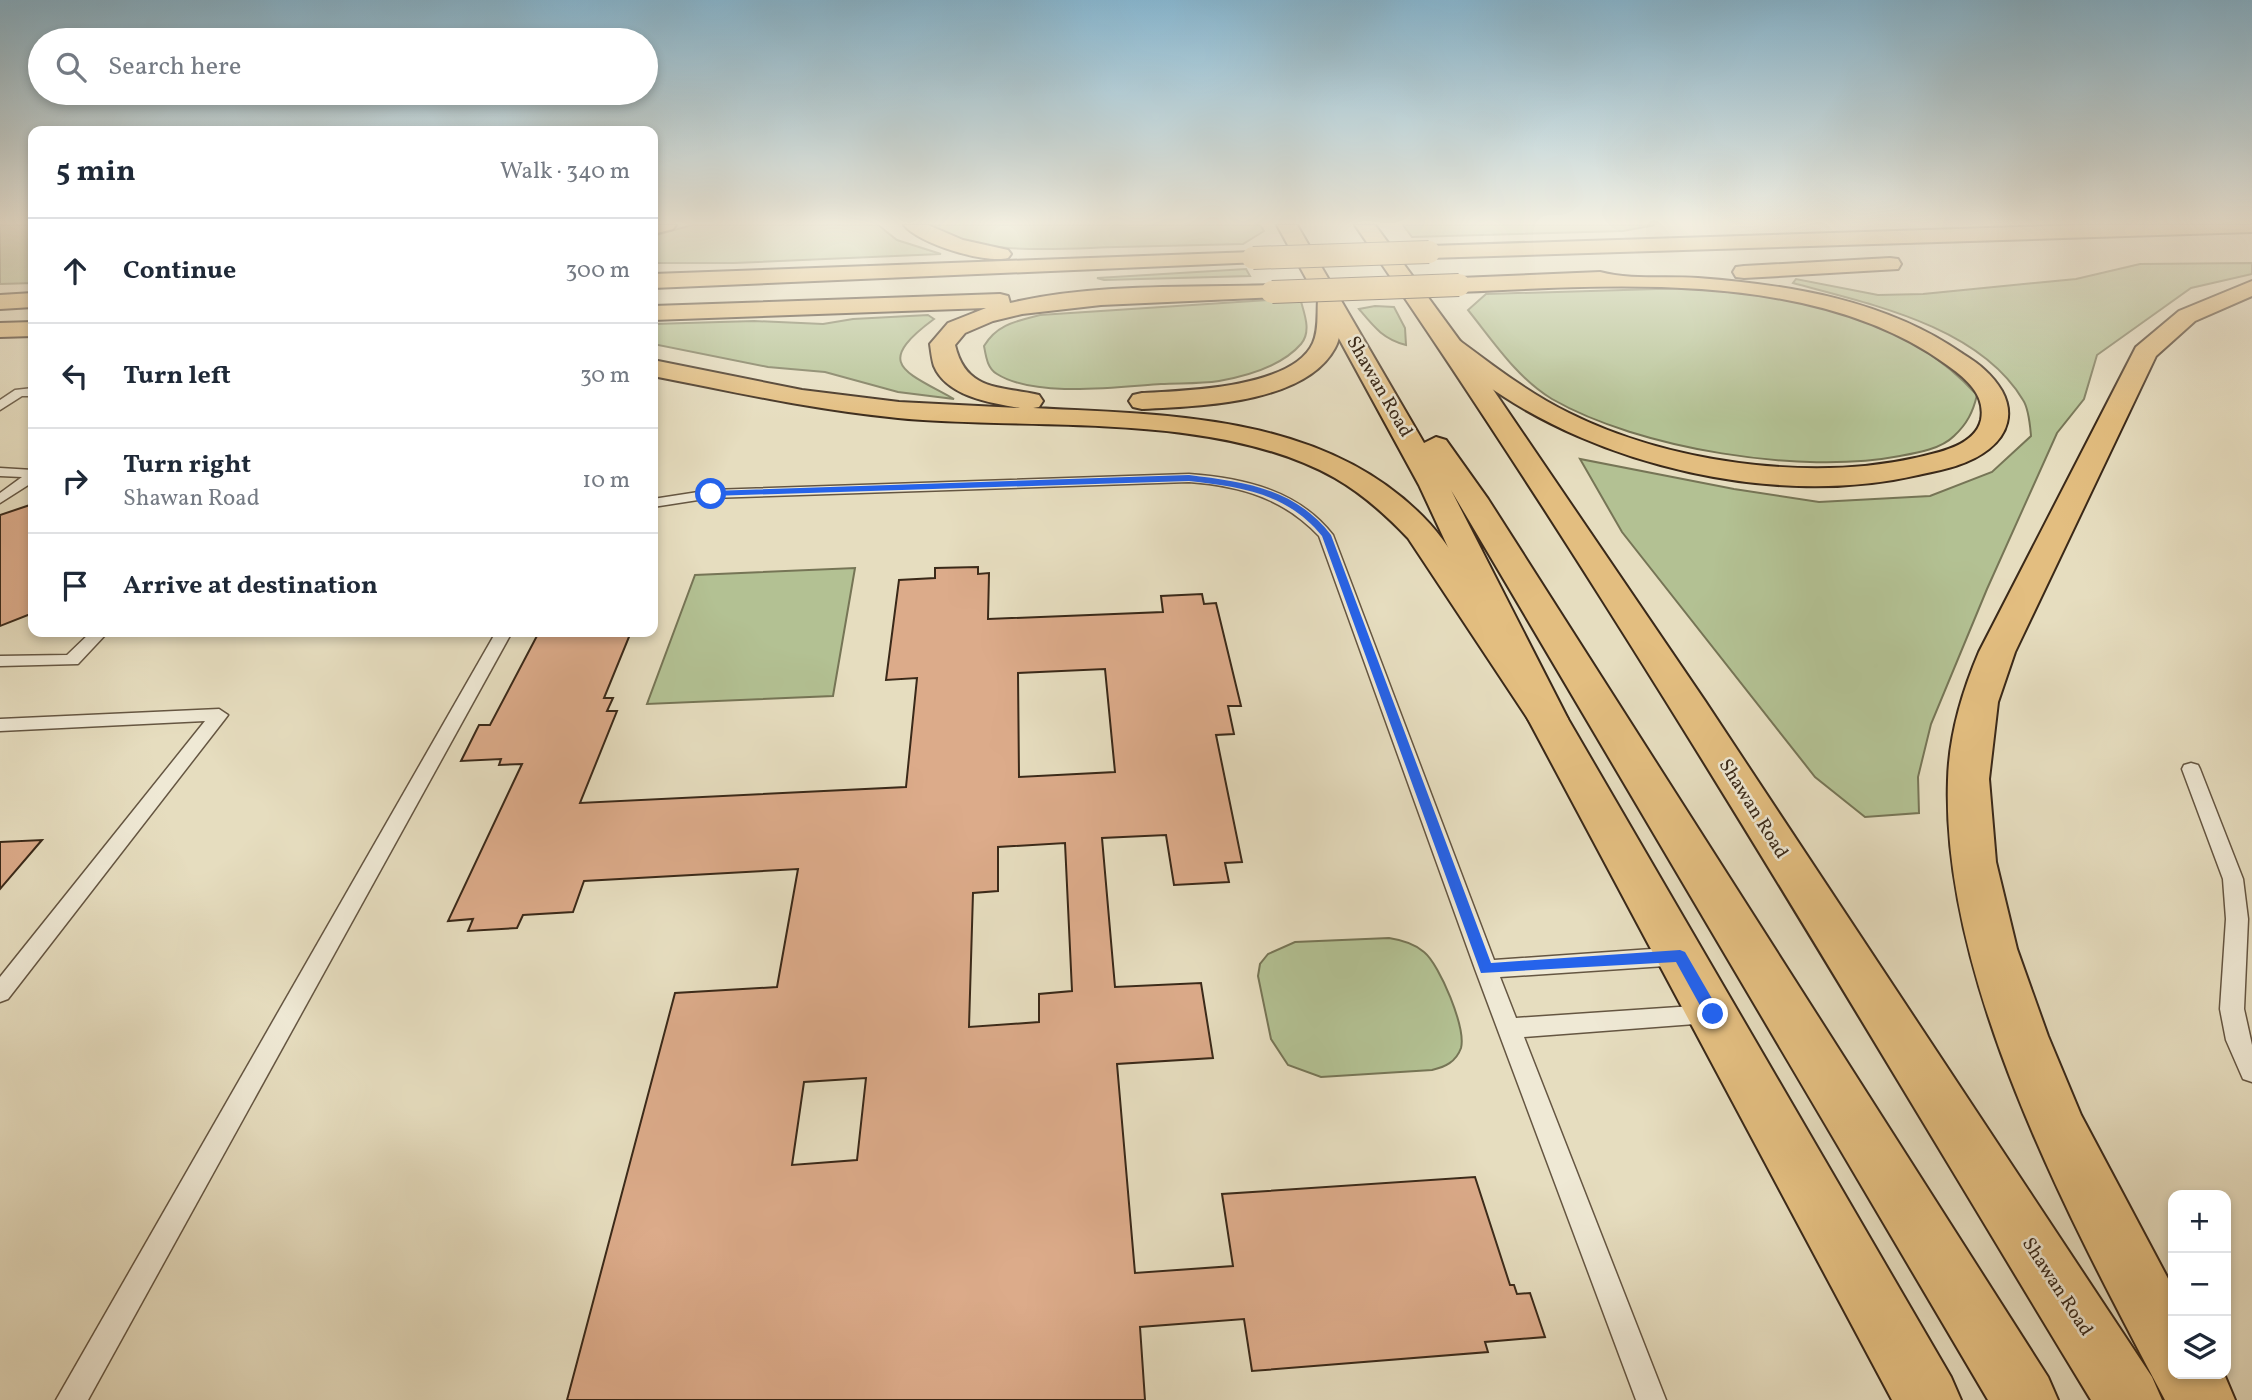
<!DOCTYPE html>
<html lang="en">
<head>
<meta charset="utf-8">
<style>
  :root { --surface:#fff; --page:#f6f6f7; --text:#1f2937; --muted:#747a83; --line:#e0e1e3 }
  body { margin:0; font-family:Vollkorn,serif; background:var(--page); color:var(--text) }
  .controls { position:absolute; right:21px; bottom:21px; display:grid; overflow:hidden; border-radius:14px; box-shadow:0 4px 10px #0003 }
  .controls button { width:63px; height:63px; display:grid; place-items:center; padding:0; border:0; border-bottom:2px solid var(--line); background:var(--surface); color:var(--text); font:35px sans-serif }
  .stop { position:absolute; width:21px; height:21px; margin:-16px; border:5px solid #2563eb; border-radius:50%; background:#fff }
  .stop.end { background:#2563eb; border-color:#fff; box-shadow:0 2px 7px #0008 }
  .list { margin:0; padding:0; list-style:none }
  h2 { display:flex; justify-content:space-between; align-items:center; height:91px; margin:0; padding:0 28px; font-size:30px }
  h2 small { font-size:23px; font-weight:400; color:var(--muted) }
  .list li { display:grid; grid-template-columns:46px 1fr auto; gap:21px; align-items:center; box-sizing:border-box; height:105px; padding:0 28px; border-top:2px solid var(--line) }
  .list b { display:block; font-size:26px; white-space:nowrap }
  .list p { margin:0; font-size:23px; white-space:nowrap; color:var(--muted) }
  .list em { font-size:23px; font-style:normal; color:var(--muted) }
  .icon { flex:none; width:38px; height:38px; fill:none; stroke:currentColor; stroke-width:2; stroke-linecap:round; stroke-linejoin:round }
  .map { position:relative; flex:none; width:2252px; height:1400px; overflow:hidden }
  .search { position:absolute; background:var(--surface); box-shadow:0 4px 10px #0003; left:28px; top:28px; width:630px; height:77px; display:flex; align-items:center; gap:18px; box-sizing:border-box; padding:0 24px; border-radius:38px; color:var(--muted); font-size:26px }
  .panel { position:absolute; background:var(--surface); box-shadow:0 4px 10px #0003; left:28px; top:126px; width:630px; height:511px; border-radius:14px }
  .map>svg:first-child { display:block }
  .green { fill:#b3c193; stroke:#767556; stroke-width:2 }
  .building { fill:#dcab8a; stroke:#3a2919; stroke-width:2; fill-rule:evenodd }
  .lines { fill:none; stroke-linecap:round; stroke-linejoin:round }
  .service-casing { stroke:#655642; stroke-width:3 }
  .primary-casing { stroke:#3a2919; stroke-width:4 }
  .motorway-casing { stroke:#3a2919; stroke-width:4 }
  .service { fill:#efe9d5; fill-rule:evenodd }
  .primary { fill:#e3be80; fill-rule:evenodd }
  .motorway { fill:#e3be80; fill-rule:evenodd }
  .motorway-bridge-casing { stroke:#3a2919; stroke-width:24; stroke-linecap:butt }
  .motorway-bridge { stroke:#e3be80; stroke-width:22 }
  .route { fill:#2563eb }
  .labels { text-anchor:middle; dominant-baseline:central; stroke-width:5; stroke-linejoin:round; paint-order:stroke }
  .street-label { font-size:19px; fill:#3a2919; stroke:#efe9d5 }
</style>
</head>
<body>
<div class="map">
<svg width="2252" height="1400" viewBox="0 0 2252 1400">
  <rect width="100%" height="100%" fill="#e6ddbf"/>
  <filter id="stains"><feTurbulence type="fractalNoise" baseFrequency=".00286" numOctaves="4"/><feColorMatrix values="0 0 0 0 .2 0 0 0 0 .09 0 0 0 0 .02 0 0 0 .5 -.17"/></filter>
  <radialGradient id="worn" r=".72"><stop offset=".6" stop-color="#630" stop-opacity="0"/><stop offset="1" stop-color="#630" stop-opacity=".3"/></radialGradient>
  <g class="green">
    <path d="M0 225H33V283L0 284Z"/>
    <path d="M692 225H878L897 240 941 254 734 263H653V236Z"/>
    <path d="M932 225H1260L1264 231 1243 244C1201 245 1160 246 1118 247 1065 248 977 258 932 225Z"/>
    <path d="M1403 225H1655L1623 231 1412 237Z"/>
    <path d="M2252 263V274L2191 288 2097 355 2084 399 2057 433 1987 589 1931 724 1918 777 1919 813 1865 817 1815 777 1622 532 1580 459 1734 489 1819 502 1930 496 1992 472 2031 436C2030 425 2029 409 2023 400 1979 326 1870 304 1793 283L1796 279 1878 295 1923 294 2076 279 2140 264Z"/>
    <path d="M1246 269 1250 276 1104 280 1097 278Z"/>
    <path d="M1690 288C1798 298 1900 311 1977 395 1973 412 1967 424 1954 436 1941 449 1917 453 1900 456 1802 475 1639 449 1552 399 1517 378 1493 341 1468 310L1486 294Z"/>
    <path d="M1300 298C1304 313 1312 331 1301 344 1282 366 1247 376 1219 381 1200 384 1180 383 1161 384 1117 387 1035 398 997 374 987 368 986 356 984 346 997 324 1017 321 1040 315Z"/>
    <path d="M1375 306 1394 307 1405 328 1406 345C1383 339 1374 327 1359 309Z"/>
    <path d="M928 315 934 319C873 364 904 371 954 399L898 392 825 372 768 367 653 344V324L754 321 823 324 853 319Z"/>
    <path d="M855 568 833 696 647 704 695 575Z"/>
    <path d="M1389 938C1402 940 1414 943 1424 952 1440 965 1466 1028 1461 1048 1456 1062 1445 1067 1432 1070L1321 1077 1288 1065 1271 1039 1258 976 1260 964 1268 954 1295 942Z"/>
  </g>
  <g class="building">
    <path d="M33 504V613L0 626V515Z"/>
    <path d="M978 567V574L989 573 988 619 1163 612 1161 596 1202 594 1204 604 1216 603 1241 706H1228L1234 734 1216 735 1242 862 1225 863 1229 882 1174 885 1166 835 1102 838 1115 987 1201 983 1213 1058 1117 1064 1135 1273 1233 1266 1222 1194 1475 1177 1510 1285H1514L1517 1294 1530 1293 1545 1337 1485 1342 1488 1352 1252 1371 1244 1319 1140 1327 1145 1400H567L675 993 777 987 798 869 584 881 573 912 523 915 517 928 468 931 473 919 448 921 522 764 499 765 501 759 461 761 479 725H490L539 632H631L604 698H613L607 711H617L580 803 906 787 917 678 886 680 899 580 935 578V568ZM1105 669 1115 772 1019 777 1018 673ZM1065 843 1072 991 1039 994V1022L969 1027 973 893 998 891V847ZM866 1078 857 1160 792 1165 804 1082Z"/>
    <path d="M42 840 0 889V842Z"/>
  </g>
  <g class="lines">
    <defs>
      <g id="service">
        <path d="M33 388V396H22L0 410V400L15 390Z"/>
        <path d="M0 468 33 470V482L0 503V493L22 477 0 476Z"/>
        <path d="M1189 474C1243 478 1298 490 1333 535L1494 960 1680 947 1688 950 1691 956 1688 962 1680 965 1500 977 1516 1018 1708 1005 1716 1007 1720 1014 1716 1021 1708 1023 1524 1037 1666 1400H1636L1475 969 1319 536C1283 498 1241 486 1189 482L711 498 653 507V499L711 490Z"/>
        <path d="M91 632H108L78 664 0 666V656L67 655Z"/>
        <path d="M496 632H512L88 1400H56Z"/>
        <path d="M219 709 228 715 225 719 8 999 0 1002V977L205 721 0 731V719Z"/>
        <path d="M2191 763 2198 765 2200 769 2243 879 2248 919 2244 1009 2252 1045V1082L2243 1079 2226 1040 2220 1009 2226 919 2223 879 2182 769 2184 765Z"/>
      </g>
      <g id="primary">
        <path d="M1277 225H1297L1424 443 1436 437 1446 440 1488 499 2048 1377 2058 1400H1988L1451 490 1568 719 1951 1377 1961 1400H1892L1528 719 1419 485Z"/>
        <path d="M1355 225H1375L1460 341 1705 701 2152 1377 2162 1400H2091C1851 1005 1618 606 1355 225Z"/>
      </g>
      <g id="motorway">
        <path d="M653 225H676L673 229 653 234Z"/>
        <path d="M904 225H928L963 240 1008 250 1011 254 1008 258C986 264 919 244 904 225Z"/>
        <path d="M2081 225H2252V232L1429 258 1422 256 1419 252 1422 248 1429 246Z"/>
        <path d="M1253 252 1260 254 1264 258 1260 262 653 288V274Z"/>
        <path d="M1890 258 1898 259 1901 264 1898 269 1744 278 1736 277 1733 272 1736 267 1744 266Z"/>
        <path d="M1600 272C1629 280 1668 276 1698 278 1790 285 1886 300 1963 354 1979 364 1992 374 2002 391 2014 413 2008 434 1989 449 1969 465 1942 470 1918 475 1777 508 1596 466 1481 381 1467 370 1448 360 1439 346L1442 341 1451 339 1460 341C1495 367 1530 394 1569 413 1667 462 1808 482 1915 458 1937 453 1975 446 1981 420 1986 394 1965 378 1947 365 1815 269 1615 285 1459 292L1451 290 1448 285 1451 280 1459 278Z"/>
        <path d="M2252 281V296L2195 321 2156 356 2015 652 1998 702 1989 779 1996 862 2017 949 2048 1036 2081 1115 2173 1288V1374H2224L2235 1400H2165C2073 1226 1941 983 1948 780 1949 736 1962 692 1979 652L2136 347 2179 311Z"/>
        <path d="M1272 285 1280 287 1283 292 1280 297 1101 305 1022 314 993 321 965 333 955 345C966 392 1001 386 1039 395L1043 401 1039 407 1033 408C1170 415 1329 414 1430 524 1448 544 1463 570 1479 593 1509 635 1539 676 1568 719L1562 728 1548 731 1534 728 1408 538C1386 515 1363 494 1335 478 1214 410 1033 431 898 418 815 410 734 392 653 376V360L802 390 899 402 1020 408C992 403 947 397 934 366 932 360 931 351 930 344L948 323 986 308 653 320V306L1000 294 1008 296 1010 303C1095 283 1186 288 1272 285Z"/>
        <path d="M33 293V307L0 309V295Z"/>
        <path d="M1329 293 1337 295 1340 300C1340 315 1343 334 1335 348 1305 404 1198 406 1142 409L1133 407 1129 401 1133 395 1142 393C1184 391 1293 388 1313 343 1319 330 1317 314 1318 300L1321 295Z"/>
        <path d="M33 322V336L0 337V323Z"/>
      </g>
    </defs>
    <use href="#service" class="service-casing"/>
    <use href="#primary" class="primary-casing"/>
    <use href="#motorway" class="motorway-casing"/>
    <use href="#service" class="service"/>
    <use href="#primary" class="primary"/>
    <use href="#motorway" class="motorway"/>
    <defs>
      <g id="motorway-bridge">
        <path d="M1253 258 1429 252"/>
        <path d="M1272 292 1459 285"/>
      </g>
    </defs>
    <use href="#motorway-bridge" class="motorway-bridge-casing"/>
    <use href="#motorway-bridge" class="motorway-bridge"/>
  </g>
  <linearGradient id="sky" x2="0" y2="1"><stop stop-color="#87b7d1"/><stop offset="0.53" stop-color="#f4f0e2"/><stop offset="1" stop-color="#f4f0e2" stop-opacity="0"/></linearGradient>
  <rect width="2252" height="421" fill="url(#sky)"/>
  <path class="route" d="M1189 475C1244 482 1295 488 1331 535L1491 963 1680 950 1685 952 1718 1009 1720 1014 1718 1018H1707L1676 962 1481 973 1322 536C1287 493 1241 487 1189 481L711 496 706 494 711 491Z"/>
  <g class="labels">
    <g class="street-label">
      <text transform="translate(1379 387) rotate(60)">Shawan Road</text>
      <text transform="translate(1753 809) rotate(58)">Shawan Road</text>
      <text transform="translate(2057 1287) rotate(57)">Shawan Road</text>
    </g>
  </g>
  <rect width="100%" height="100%" filter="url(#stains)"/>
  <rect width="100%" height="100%" fill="url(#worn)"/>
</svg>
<div class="controls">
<button>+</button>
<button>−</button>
<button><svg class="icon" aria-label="layers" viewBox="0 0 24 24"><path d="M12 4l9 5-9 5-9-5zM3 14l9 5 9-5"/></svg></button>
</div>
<div class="stop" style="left:711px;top:494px"></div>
<div class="stop end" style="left:1713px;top:1014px"></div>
<div class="search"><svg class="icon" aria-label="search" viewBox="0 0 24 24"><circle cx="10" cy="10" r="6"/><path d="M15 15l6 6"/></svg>Search here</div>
<section class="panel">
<h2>5 min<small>Walk · 340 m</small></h2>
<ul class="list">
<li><svg class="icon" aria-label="ahead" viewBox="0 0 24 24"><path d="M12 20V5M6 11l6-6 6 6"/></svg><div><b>Continue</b></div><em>300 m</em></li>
<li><svg class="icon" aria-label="left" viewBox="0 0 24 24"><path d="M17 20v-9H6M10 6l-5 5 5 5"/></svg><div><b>Turn left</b></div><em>30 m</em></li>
<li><svg class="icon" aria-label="right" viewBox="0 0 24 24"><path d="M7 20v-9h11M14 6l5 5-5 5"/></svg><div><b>Turn right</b><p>Shawan Road</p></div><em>10 m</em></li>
<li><svg class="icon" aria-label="arrive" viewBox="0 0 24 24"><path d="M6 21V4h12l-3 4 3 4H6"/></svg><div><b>Arrive at destination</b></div></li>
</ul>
</section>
</div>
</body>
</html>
